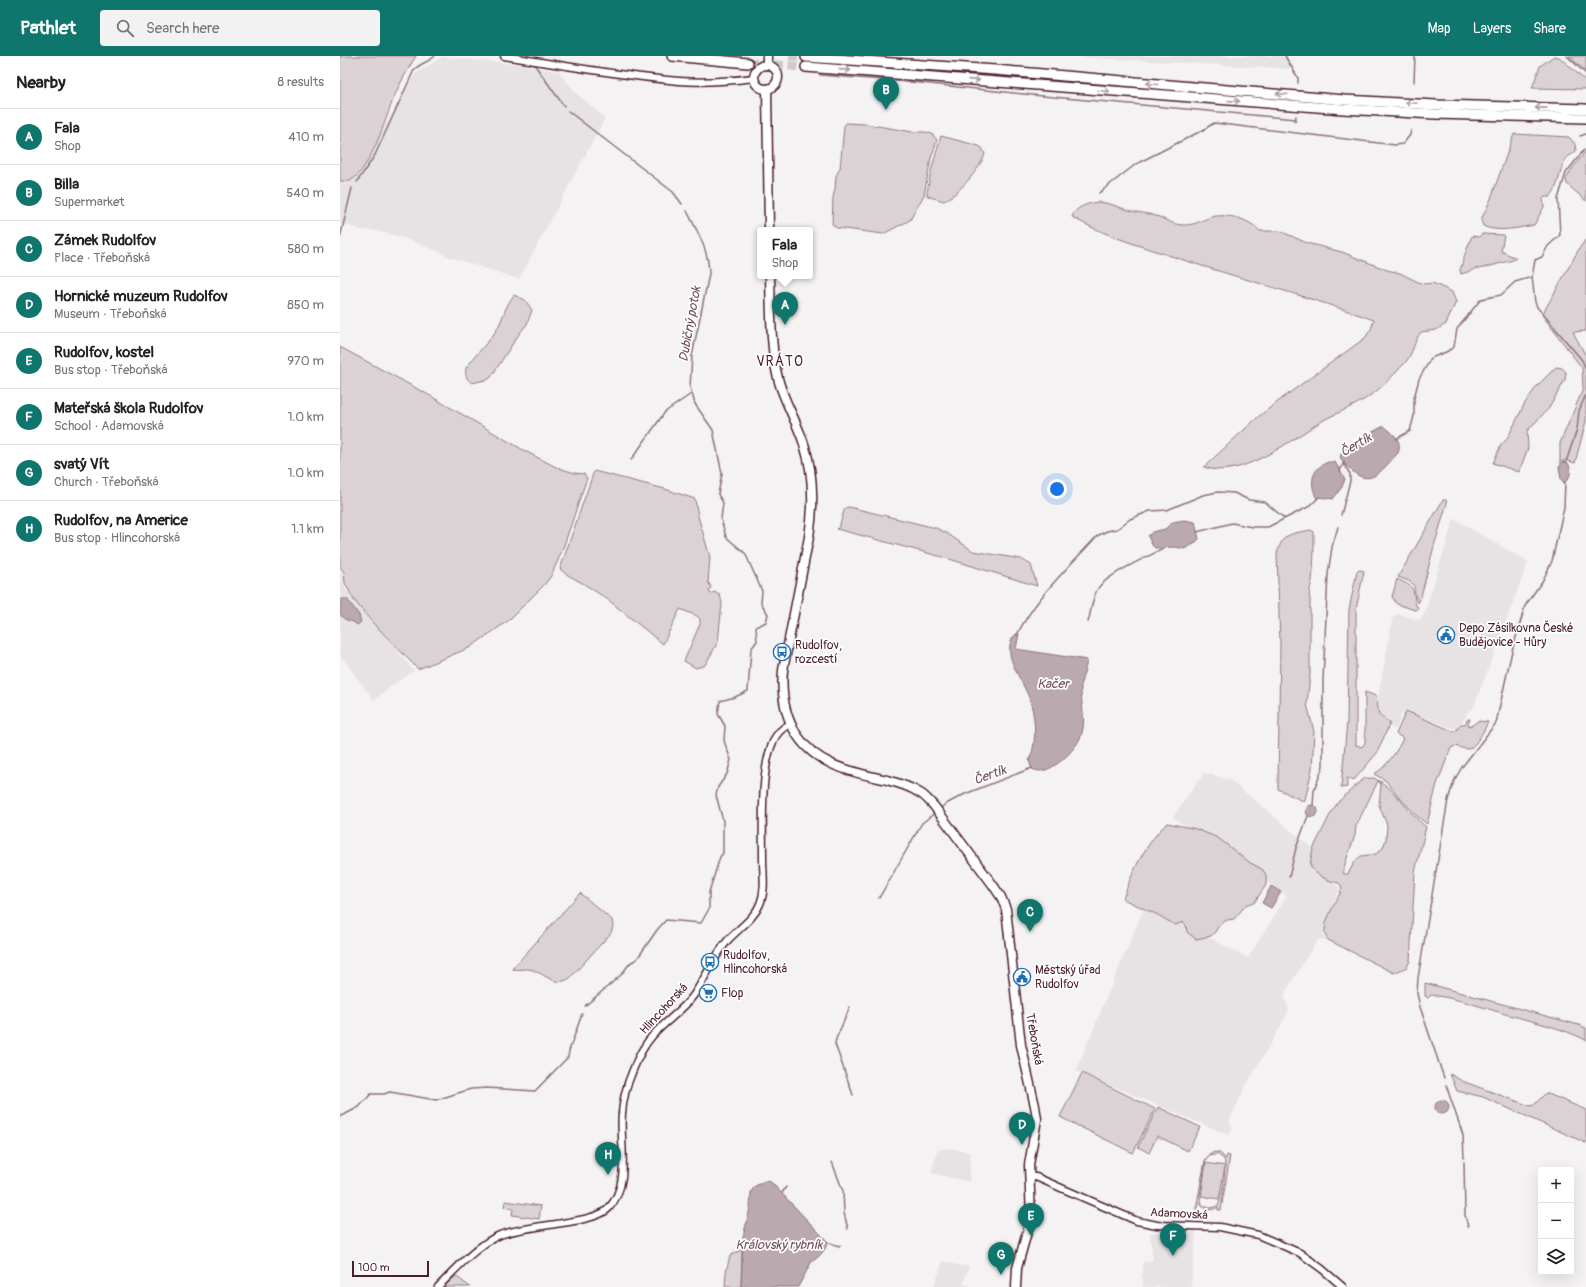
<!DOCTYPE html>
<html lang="en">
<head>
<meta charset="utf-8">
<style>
  :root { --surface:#fff; --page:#f2f2f2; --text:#222; --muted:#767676; --line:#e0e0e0; --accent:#0f766e }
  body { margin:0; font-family:Pangolin,sans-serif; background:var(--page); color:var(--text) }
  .controls { position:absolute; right:12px; bottom:12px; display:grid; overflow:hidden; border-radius:4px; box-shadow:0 4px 16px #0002 }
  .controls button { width:36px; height:36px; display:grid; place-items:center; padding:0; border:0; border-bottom:1px solid var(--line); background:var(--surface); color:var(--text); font:20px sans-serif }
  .scale { position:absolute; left:12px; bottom:10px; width:77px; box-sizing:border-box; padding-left:4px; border:2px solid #4a1f2b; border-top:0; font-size:11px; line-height:14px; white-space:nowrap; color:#4a1f2b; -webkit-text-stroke:3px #fff; paint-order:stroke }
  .you { position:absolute; left:717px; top:433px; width:14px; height:14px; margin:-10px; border:3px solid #fff; border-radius:50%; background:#1a73e8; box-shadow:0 0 0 6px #1a73e833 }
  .badge { display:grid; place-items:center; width:26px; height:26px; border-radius:50%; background:var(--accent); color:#fff; font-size:13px; font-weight:700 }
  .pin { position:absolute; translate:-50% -33px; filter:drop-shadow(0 1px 2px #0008) }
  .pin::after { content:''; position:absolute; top:21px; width:14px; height:12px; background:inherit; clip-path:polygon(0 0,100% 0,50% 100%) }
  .popup { position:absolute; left:417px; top:171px; width:56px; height:52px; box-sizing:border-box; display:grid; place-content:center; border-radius:4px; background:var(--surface); filter:drop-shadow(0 1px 3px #0005); font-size:13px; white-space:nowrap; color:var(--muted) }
  .popup b { font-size:15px; color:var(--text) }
  .popup::after { content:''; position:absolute; left:50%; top:100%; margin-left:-8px; border:8px solid transparent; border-top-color:var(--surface) }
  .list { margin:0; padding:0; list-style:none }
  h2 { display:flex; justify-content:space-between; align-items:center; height:52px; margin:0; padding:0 16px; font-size:17px }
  h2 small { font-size:13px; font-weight:400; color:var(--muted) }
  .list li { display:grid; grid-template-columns:26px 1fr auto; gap:12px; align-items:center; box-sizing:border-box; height:56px; padding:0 16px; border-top:1px solid var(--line) }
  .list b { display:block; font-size:15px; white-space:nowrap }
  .list p { margin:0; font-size:13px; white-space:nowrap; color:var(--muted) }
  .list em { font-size:13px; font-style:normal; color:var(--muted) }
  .icon { flex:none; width:22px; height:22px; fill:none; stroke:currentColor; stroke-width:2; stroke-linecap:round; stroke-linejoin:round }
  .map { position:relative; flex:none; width:1246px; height:1231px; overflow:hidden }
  header { display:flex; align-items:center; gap:24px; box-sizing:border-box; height:56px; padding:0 20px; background:var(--accent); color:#fff }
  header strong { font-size:19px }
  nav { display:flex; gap:22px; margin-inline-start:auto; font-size:14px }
  .search { width:280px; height:36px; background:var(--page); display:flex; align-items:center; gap:10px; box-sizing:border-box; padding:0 14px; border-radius:4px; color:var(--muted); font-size:15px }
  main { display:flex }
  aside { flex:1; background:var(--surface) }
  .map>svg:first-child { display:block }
  .built { fill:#e7e2e3 }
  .green { fill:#dbd2d5; stroke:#927880; fill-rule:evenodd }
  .water { fill:#baa9ae; stroke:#8d727a }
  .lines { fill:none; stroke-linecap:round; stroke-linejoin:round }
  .stream { stroke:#8d727a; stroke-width:1.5 }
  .highway-tunnel { stroke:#d2c8ca; stroke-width:9; stroke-dasharray:9 4.5; stroke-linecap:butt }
  .minor-casing { stroke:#4a1f2b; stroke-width:9 }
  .major-casing { stroke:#4a1f2b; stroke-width:11 }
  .highway-casing { stroke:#4a1f2b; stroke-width:12 }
  .minor { stroke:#fff; stroke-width:6 }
  .major { stroke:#fff; stroke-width:8 }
  .highway { stroke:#fff; stroke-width:9 }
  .oneway { stroke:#ae9aa0 }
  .labels { text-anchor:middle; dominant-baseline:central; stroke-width:3.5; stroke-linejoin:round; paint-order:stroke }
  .poi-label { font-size:12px; fill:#4a1f2b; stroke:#fff; text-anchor:start }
  .street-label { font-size:12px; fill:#4a1f2b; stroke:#fff }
  .water-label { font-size:13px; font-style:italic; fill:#714f59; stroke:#fff }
  .quarter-label { font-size:14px; letter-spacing:1px; fill:#4a1f2b; stroke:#fff }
</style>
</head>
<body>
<header>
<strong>Pathlet</strong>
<div class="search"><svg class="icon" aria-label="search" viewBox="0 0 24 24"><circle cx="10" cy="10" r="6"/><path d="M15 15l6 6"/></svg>Search here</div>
<nav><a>Map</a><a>Layers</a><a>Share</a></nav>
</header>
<main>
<aside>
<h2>Nearby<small>8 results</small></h2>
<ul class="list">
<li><span class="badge">A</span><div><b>Fala</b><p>Shop</p></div><em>410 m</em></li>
<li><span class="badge">B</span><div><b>Billa</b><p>Supermarket</p></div><em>540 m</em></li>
<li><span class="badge">C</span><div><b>Zámek Rudolfov</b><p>Place · Třeboňská</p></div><em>580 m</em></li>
<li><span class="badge">D</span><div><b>Hornické muzeum Rudolfov</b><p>Museum · Třeboňská</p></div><em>850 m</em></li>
<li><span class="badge">E</span><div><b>Rudolfov, kostel</b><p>Bus stop · Třeboňská</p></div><em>970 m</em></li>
<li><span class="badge">F</span><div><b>Mateřská škola Rudolfov</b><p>School · Adamovská</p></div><em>1.0 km</em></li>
<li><span class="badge">G</span><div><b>svatý Vít</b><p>Church · Třeboňská</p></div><em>1.0 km</em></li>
<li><span class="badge">H</span><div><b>Rudolfov, na Americe</b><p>Bus stop · Hlincohorská</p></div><em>1.1 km</em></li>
</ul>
</aside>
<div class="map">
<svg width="1246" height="1231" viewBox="0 0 1246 1231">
  <rect width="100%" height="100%" fill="#f4f2f2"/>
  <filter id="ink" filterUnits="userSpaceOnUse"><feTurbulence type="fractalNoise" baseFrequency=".025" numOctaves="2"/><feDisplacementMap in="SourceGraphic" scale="8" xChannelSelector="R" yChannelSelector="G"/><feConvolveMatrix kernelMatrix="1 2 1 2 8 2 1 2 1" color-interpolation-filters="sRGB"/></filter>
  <g filter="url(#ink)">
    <g class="built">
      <path d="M718 0H947L950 7 955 13Z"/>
      <path d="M102 1 185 9 219 16 236 37 265 62 179 223 109 201 98 195 61 181 33 174H22L0 167V125H10L21 115 36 85 75 18Z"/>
      <path d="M1114 463 1188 506 1133 653 1129 654 1121 668 1115 673 1066 655 1062 657 1056 673 1049 670 1050 667 1039 659 1037 647 1053 561 1058 558 1079 564 1084 559Z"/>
      <path d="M0 515 2 517 5 532 74 615 54 628 34 644 0 599Z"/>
      <path d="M864 717 890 724 973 793 970 803V813L1000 831 983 879 986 881 985 884 980 883 976 886 946 935 944 941 949 954 943 966 905 1031 893 1057 889 1065 893 1072 889 1079 736 1015 804 852 835 869 840 867 846 870 847 876 864 882 868 881 908 902 947 840 926 825V819L922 814 856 773 847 771 833 761Z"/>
      <path d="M608 1092 630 1096V1126L591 1117 597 1097 596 1096 601 1093Z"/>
      <path d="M834 1174H856L851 1231H803L802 1218 804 1217 802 1207 813 1204 810 1177Z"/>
      <path d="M603 1205 624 1211V1209L629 1210 623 1228 631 1230 630 1231H594Z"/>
    </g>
    <g class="green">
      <path d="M0 0H76C68 13 60 27 54 41 45 64 31 113 10 125H0Z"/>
      <path d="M1214 0 1219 1 1246 25V33L1192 32 1200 10Z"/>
      <path d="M1229 0H1246V16Z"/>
      <path d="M506 67 526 68 573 76H585L592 78 597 84 591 102 584 139 570 164 543 178 497 172 492 168 493 141 495 133 496 120 500 112 504 70Z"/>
      <path d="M1174 78 1229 81 1235 88 1236 95C1232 99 1226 101 1224 106 1219 117 1219 131 1210 141H1205L1203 143 1204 151 1194 169C1179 172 1157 177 1143 170L1141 164 1150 145Z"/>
      <path d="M601 80 639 90 642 92 645 98C641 112 617 139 604 145L587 140V137L591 115Z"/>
      <path d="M1246 95V145L1227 128 1226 123 1232 113Z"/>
      <path d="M759 146C770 147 778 151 788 154 798 157 809 157 819 161 828 165 834 169 845 169 855 169 862 164 871 161 888 157 909 163 920 175H940L967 187 1002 196 1047 214 1060 217 1078 226 1084 228 1093 227 1112 236 1116 246 1106 268 1096 274 1081 276C1073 286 1074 297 1064 308 1055 317 1042 332 1031 339 1016 350 998 356 982 365 952 383 900 425 864 411L918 361 952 335 1025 282 1031 273 1034 264C967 240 898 222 831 200 797 189 763 179 732 161 735 151 748 147 759 146Z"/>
      <path d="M1142 178 1164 179 1161 195 1176 202 1173 204 1139 213 1137 212 1134 214 1121 218 1120 215C1123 203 1127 192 1132 180L1139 181Z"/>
      <path d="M1246 183V275L1233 276 1246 300V365L1235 407 1225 404 1220 407V387L1243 333 1242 312 1202 259 1239 193Z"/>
      <path d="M174 239 185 244 192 254 187 268 179 278 151 321 149 323 132 327C126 323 125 319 126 312 135 299 147 288 156 275 163 263 165 250 174 239Z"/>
      <path d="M0 291 87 338 185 395 218 412 235 417 244 418 247 422 222 495 211 520 205 528 168 565 129 592 78 613 32 566 14 544 5 527 4 516 0 511Z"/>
      <path d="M1216 311 1222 312 1226 316 1225 324 1209 352 1187 375 1188 392 1179 416 1153 407 1161 389 1167 383 1185 347 1197 330Z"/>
      <path d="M254 415 325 433 355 443 358 460 370 501 368 526 371 531 369 535 371 538 374 536 380 539 382 547 378 586 365 609 356 612 344 605 360 568V563L357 560 340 553 323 588 267 543 244 528 226 518 220 513Z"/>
      <path d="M1103 444H1106L1107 447 1094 490 1080 544 1078 547C1070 530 1082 529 1058 521Z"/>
      <path d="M509 451 596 472 608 478 633 495 681 503 691 509 697 530 606 502 497 473 499 471 505 452Z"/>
      <path d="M971 474 974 476C974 492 974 509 972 525 971 530 968 538 970 543V618L967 648 974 676 972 713 965 744 963 745 938 733 940 588 937 497C939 493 940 488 942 485 948 476 962 476 971 474Z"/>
      <path d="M1020 514 1024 515 1016 553V689L1022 691 1025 687V636L1036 640 1039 659 1050 667 1037 697 1014 724 1007 722V731L1001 732 1007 666 1009 554 1017 515Z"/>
      <path d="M1057 523C1076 532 1072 531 1076 550L1078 551V553L1075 554 1057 548 1052 541Z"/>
      <path d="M1066 655 1115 676 1121 668H1125L1128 663H1130L1128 669 1131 670 1138 665 1148 666C1145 673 1135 692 1128 693 1124 693 1119 691 1115 690L1111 692 1097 728 1087 768 1078 761 1060 742 1045 724 1034 718C1045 713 1059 693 1063 682L1056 678Z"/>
      <path d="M1033 722C1052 728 1069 758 1086 771L1075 816 1070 905 1067 911 1054 917 988 884C977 869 999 846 1002 831L999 827C990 826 972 818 970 808L973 793 992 755 999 745 1023 723ZM1038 725 1041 728 1039 749 1047 769 1046 783 1043 792 1036 798 1021 800 1015 805 1008 818H1004L1003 815 1005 808 1015 779 1016 770Z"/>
      <path d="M827 767 856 773 878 782 909 806 923 814 926 819V829L914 847 907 848 894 863 887 864 880 868 875 876 871 880 856 883 847 876 846 869 843 866 835 869 818 859 783 843C792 815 806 787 827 767Z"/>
      <path d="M240 837 272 864 273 870 271 877 230 922C214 933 204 915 188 913 182 913 178 914 172 913Z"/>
      <path d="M1085 927 1239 969 1246 972V984C1222 972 1195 966 1169 959 1144 952 1118 942 1091 939L1088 942 1085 940Z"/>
      <path d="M742 1017 815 1053 793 1097 720 1061Z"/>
      <path d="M1110 1018 1122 1025 1190 1050 1194 1049 1206 1037 1246 1054V1087L1143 1041 1117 1035Z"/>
      <path d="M818 1051 860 1071 848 1095 817 1080 809 1097 798 1091Z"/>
      <path d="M874 1096 880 1097 886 1103 887 1099 890 1100 881 1154H878V1151C871 1156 863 1154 859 1146L858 1153H856L865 1104 869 1099ZM877 1098 884 1103C887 1110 882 1144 878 1149 875 1151 872 1152 868 1152L862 1148 860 1140 866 1104 870 1100Z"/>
      <path d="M866 1107 885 1110 879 1143 861 1140Z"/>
      <path d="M165 1145 201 1150 199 1163 172 1159 173 1153 164 1151Z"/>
      <path d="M402 1193 401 1231H385L386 1216 390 1200Z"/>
      <path d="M116 1220 130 1231H103Z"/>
    </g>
    <g class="water">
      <path d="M1044 370C1053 378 1063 384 1058 397 1044 411 1032 433 1012 415 1007 410 1003 407 1000 401L1004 392 1038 373Z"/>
      <path d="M988 406H995L1005 423 1002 431 993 443 979 441 977 443C969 427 971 413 988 406Z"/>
      <path d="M1223 406 1228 407C1232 414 1231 422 1224 427L1221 423 1219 411Z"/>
      <path d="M844 464 855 466 859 483 854 488 844 493 836 491 815 492 812 489 808 480 813 476 825 473 833 466Z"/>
      <path d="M2 543H7L19 559 21 566 17 569C10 562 7 568 0 558V545Z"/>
      <path d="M676 578H679L676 593 747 604C746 614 740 624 741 634 741 648 746 663 742 677 739 691 715 714 701 715 698 715 694 714 692 713L689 705C697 687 696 662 689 642 683 624 658 595 676 578Z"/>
      <circle cx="972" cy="755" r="6"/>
      <path d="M931 830 941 836 931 852 922 847Z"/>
      <circle cx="1102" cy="1051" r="7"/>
      <path d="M425 1125 431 1126 488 1186C486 1193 478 1203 472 1205L458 1231H401L403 1181 410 1152 411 1136 415 1130Z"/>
    </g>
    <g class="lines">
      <g class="stream">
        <path d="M945 0 958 22V27"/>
        <path d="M1227 0 1246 18"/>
        <path d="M194 8 224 50"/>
        <path d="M480 19 581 27 702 40 956 63"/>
        <path d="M1074 26 1075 0"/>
        <path d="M228 55 333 136 342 148"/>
        <path d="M955 65 956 60"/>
        <path d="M1240 80 1246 78"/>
        <path d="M17 126 35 99 74 14C80 7 89 6 95 0"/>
        <path d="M759 137 796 108 863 74 874 67 1055 89 1063 88 1070 79 1071 74"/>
        <path d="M0 182 12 132"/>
        <path d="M1192 221 1195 246 1197 251 1242 304 1246 314"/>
        <path d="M1056 383 1070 375 1074 360V342L1079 323 1091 302 1106 296 1114 291 1117 273 1141 243 1161 239 1175 226 1192 221 1195 204 1202 201 1208 190 1220 179 1218 143 1226 117 1244 94"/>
        <path d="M291 404 325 356 351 338"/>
        <path d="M1226 406 1237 373 1239 355 1246 338"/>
        <path d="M1000 415 1004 406"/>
        <path d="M1001 459 1010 425V418L1003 407"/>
        <path d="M857 476 892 467 912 471H928L970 450 979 441"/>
        <path d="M748 566C751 556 752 543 757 534 765 519 809 500 825 492"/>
        <path d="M677 579C695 542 730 510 757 480L767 475 777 473 790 463 810 455 827 454 863 439 878 436 894 437 909 444 925 446 944 462"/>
        <path d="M973 749 974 735 983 710V624L988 518 992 491 998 471"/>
        <path d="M599 753 606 748 625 738 692 712"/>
        <path d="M949 821 956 792 968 760"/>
        <path d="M539 842 582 767 595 757"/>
        <path d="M245 950 281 919 290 907 297 903 317 874 326 864 361 867 369 853V836L380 801 383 797V765L376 739 378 731 387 718 391 704 384 685 385 670 378 658 380 645 395 641 408 635 411 593 417 585 416 571 426 566 428 558 421 547 422 535 405 497 386 481 381 463 383 447 378 438 382 418 373 374 355 348 350 331 352 300 369 218C369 194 357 175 347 155"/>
        <path d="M510 951 496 983 495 988 513 1039"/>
        <path d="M1104 1022 1080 951 1077 937 1078 922 1108 744 1114 725 1122 711 1156 667 1172 595 1185 550 1203 524 1212 505 1224 451 1225 426"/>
        <path d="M1106 1029 1123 1079 1124 1102"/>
        <path d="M0 1061 19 1051 31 1038H44L50 1036 96 1044 131 1033 147 1032 195 1035 228 1001 229 995 242 958"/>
        <path d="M492 1106 503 1135 504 1157 508 1173"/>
        <path d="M1124 1106 1125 1159 1128 1170"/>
        <path d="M442 1137 446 1131"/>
        <path d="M487 1186 499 1190 500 1189"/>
      </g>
      <g class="highway-tunnel">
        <path d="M449 0 466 1"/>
        <path d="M408 7 466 11"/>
      </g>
      <defs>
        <g id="minor">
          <path d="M164 0C222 9 280 20 339 25 364 27 389 25 414 22"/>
          <path d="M690 1121H696L797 1165 817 1169 880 1171 918 1179 960 1197 982 1213 1003 1231"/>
          <path d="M98 1231C115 1214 138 1188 160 1179 184 1169 253 1168 268 1153 292 1128 279 1087 282 1057 283 1042 287 1028 293 1014 298 1001 304 989 313 979 326 965 342 955 353 940 366 922 374 900 388 884 399 872 414 863 420 848 426 834 423 818 423 804 423 773 420 714 433 686 436 678 442 672 450 668"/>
        </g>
        <g id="major">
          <path d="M427 9V0"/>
          <circle cx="426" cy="21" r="12"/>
          <path d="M427 33 429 174"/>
          <path d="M430 220C431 252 430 295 439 326 445 347 457 366 464 388 474 418 474 449 469 481L443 614C441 637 444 659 457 679 477 710 513 716 547 724 558 727 569 730 578 736 585 739 589 745 594 750L653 829 661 841 666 853 681 989 695 1050 697 1063 689 1109 691 1162 677 1212 676 1231"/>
        </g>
        <g id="highway">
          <path d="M332 0 408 7"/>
          <path d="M466 1 655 14 1004 44 1096 49 1246 53"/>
          <path d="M466 11 1003 53 1095 58 1246 62"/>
        </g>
      </defs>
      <use href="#minor" class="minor-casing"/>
      <use href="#major" class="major-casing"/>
      <use href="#highway" class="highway-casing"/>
      <use href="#minor" class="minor"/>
      <use href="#major" class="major"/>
      <use href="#highway" class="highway"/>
    </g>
    <defs><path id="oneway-shaft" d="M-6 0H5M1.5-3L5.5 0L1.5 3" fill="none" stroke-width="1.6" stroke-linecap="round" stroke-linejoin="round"/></defs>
    <g class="oneway">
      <use href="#oneway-shaft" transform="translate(505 14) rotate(4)"/>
      <use href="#oneway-shaft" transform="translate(634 24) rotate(4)"/>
      <use href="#oneway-shaft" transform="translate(812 28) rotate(-175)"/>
      <use href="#oneway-shaft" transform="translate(764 35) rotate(5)"/>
      <use href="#oneway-shaft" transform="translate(942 38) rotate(-175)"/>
      <use href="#oneway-shaft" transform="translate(894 45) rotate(4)"/>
      <use href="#oneway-shaft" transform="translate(1071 47) rotate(-177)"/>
      <use href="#oneway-shaft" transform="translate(1201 52) rotate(-179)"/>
    </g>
  </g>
  <defs>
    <symbol id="civic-ring" viewBox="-11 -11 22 22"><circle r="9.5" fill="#fff" stroke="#1f6fb2" stroke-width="1.5"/><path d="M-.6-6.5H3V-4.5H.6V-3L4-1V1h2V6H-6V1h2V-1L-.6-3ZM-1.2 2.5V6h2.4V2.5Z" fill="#1f6fb2"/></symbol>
    <symbol id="bus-ring" viewBox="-11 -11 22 22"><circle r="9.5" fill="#fff" stroke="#1f6fb2" stroke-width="1.5"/><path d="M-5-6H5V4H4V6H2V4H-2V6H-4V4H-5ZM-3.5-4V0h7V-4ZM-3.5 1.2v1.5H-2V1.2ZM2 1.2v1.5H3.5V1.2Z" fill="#1f6fb2"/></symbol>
    <symbol id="supermarket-ring" viewBox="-11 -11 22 22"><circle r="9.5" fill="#fff" stroke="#1f6fb2" stroke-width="1.5"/><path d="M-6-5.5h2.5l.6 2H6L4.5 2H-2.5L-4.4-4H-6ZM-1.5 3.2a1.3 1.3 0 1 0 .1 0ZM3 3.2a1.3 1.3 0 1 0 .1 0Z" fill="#1f6fb2"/></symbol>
  </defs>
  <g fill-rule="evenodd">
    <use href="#civic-ring" x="1096" y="569" width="20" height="20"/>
    <use href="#bus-ring" x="432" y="586" width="20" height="20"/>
    <use href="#bus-ring" x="360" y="896" width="20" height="20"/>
    <use href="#civic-ring" x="672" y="911" width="20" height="20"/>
    <use href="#supermarket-ring" x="358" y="927" width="20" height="20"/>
  </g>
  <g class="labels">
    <g class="poi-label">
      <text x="1119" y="572">Depo Zásilkovna České<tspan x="1119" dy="14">Budějovice - Hůry</tspan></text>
      <text x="455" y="589">Rudolfov,<tspan x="455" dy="14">rozcestí</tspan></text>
      <text x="383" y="899">Rudolfov,<tspan x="383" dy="14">Hlincohorská</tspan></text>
      <text x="695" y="914">Městský úřad<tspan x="695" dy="14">Rudolfov</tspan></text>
      <text x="381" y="937">Flop</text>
    </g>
    <g class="street-label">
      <text transform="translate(324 953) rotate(-47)">Hlincohorská</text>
      <text transform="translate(694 983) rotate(80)">Třeboňská</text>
      <text transform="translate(839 1158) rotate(3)">Adamovská</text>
    </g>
    <g class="water-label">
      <text transform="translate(350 268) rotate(-80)">Dubičný potok</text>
      <text transform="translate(1016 389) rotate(-30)">Čertík</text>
      <text x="713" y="628">Kačer</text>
      <text transform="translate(650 719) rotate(-20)">Čertík</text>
      <text x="439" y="1189">Královský rybník</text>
    </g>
    <g class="quarter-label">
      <text x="440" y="305">VRÁTO</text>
    </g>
  </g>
</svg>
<div class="controls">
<button>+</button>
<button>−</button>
<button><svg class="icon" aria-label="layers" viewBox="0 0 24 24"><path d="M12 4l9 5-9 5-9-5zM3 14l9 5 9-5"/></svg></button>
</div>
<div class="scale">100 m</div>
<div class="you"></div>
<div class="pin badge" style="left:445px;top:269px">A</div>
<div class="popup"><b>Fala</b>Shop</div>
<div class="pin badge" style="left:546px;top:54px">B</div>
<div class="pin badge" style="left:690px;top:876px">C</div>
<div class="pin badge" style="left:682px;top:1089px">D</div>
<div class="pin badge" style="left:691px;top:1180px">E</div>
<div class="pin badge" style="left:833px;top:1200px">F</div>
<div class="pin badge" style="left:661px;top:1219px">G</div>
<div class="pin badge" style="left:268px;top:1119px">H</div>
</div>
</main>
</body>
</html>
